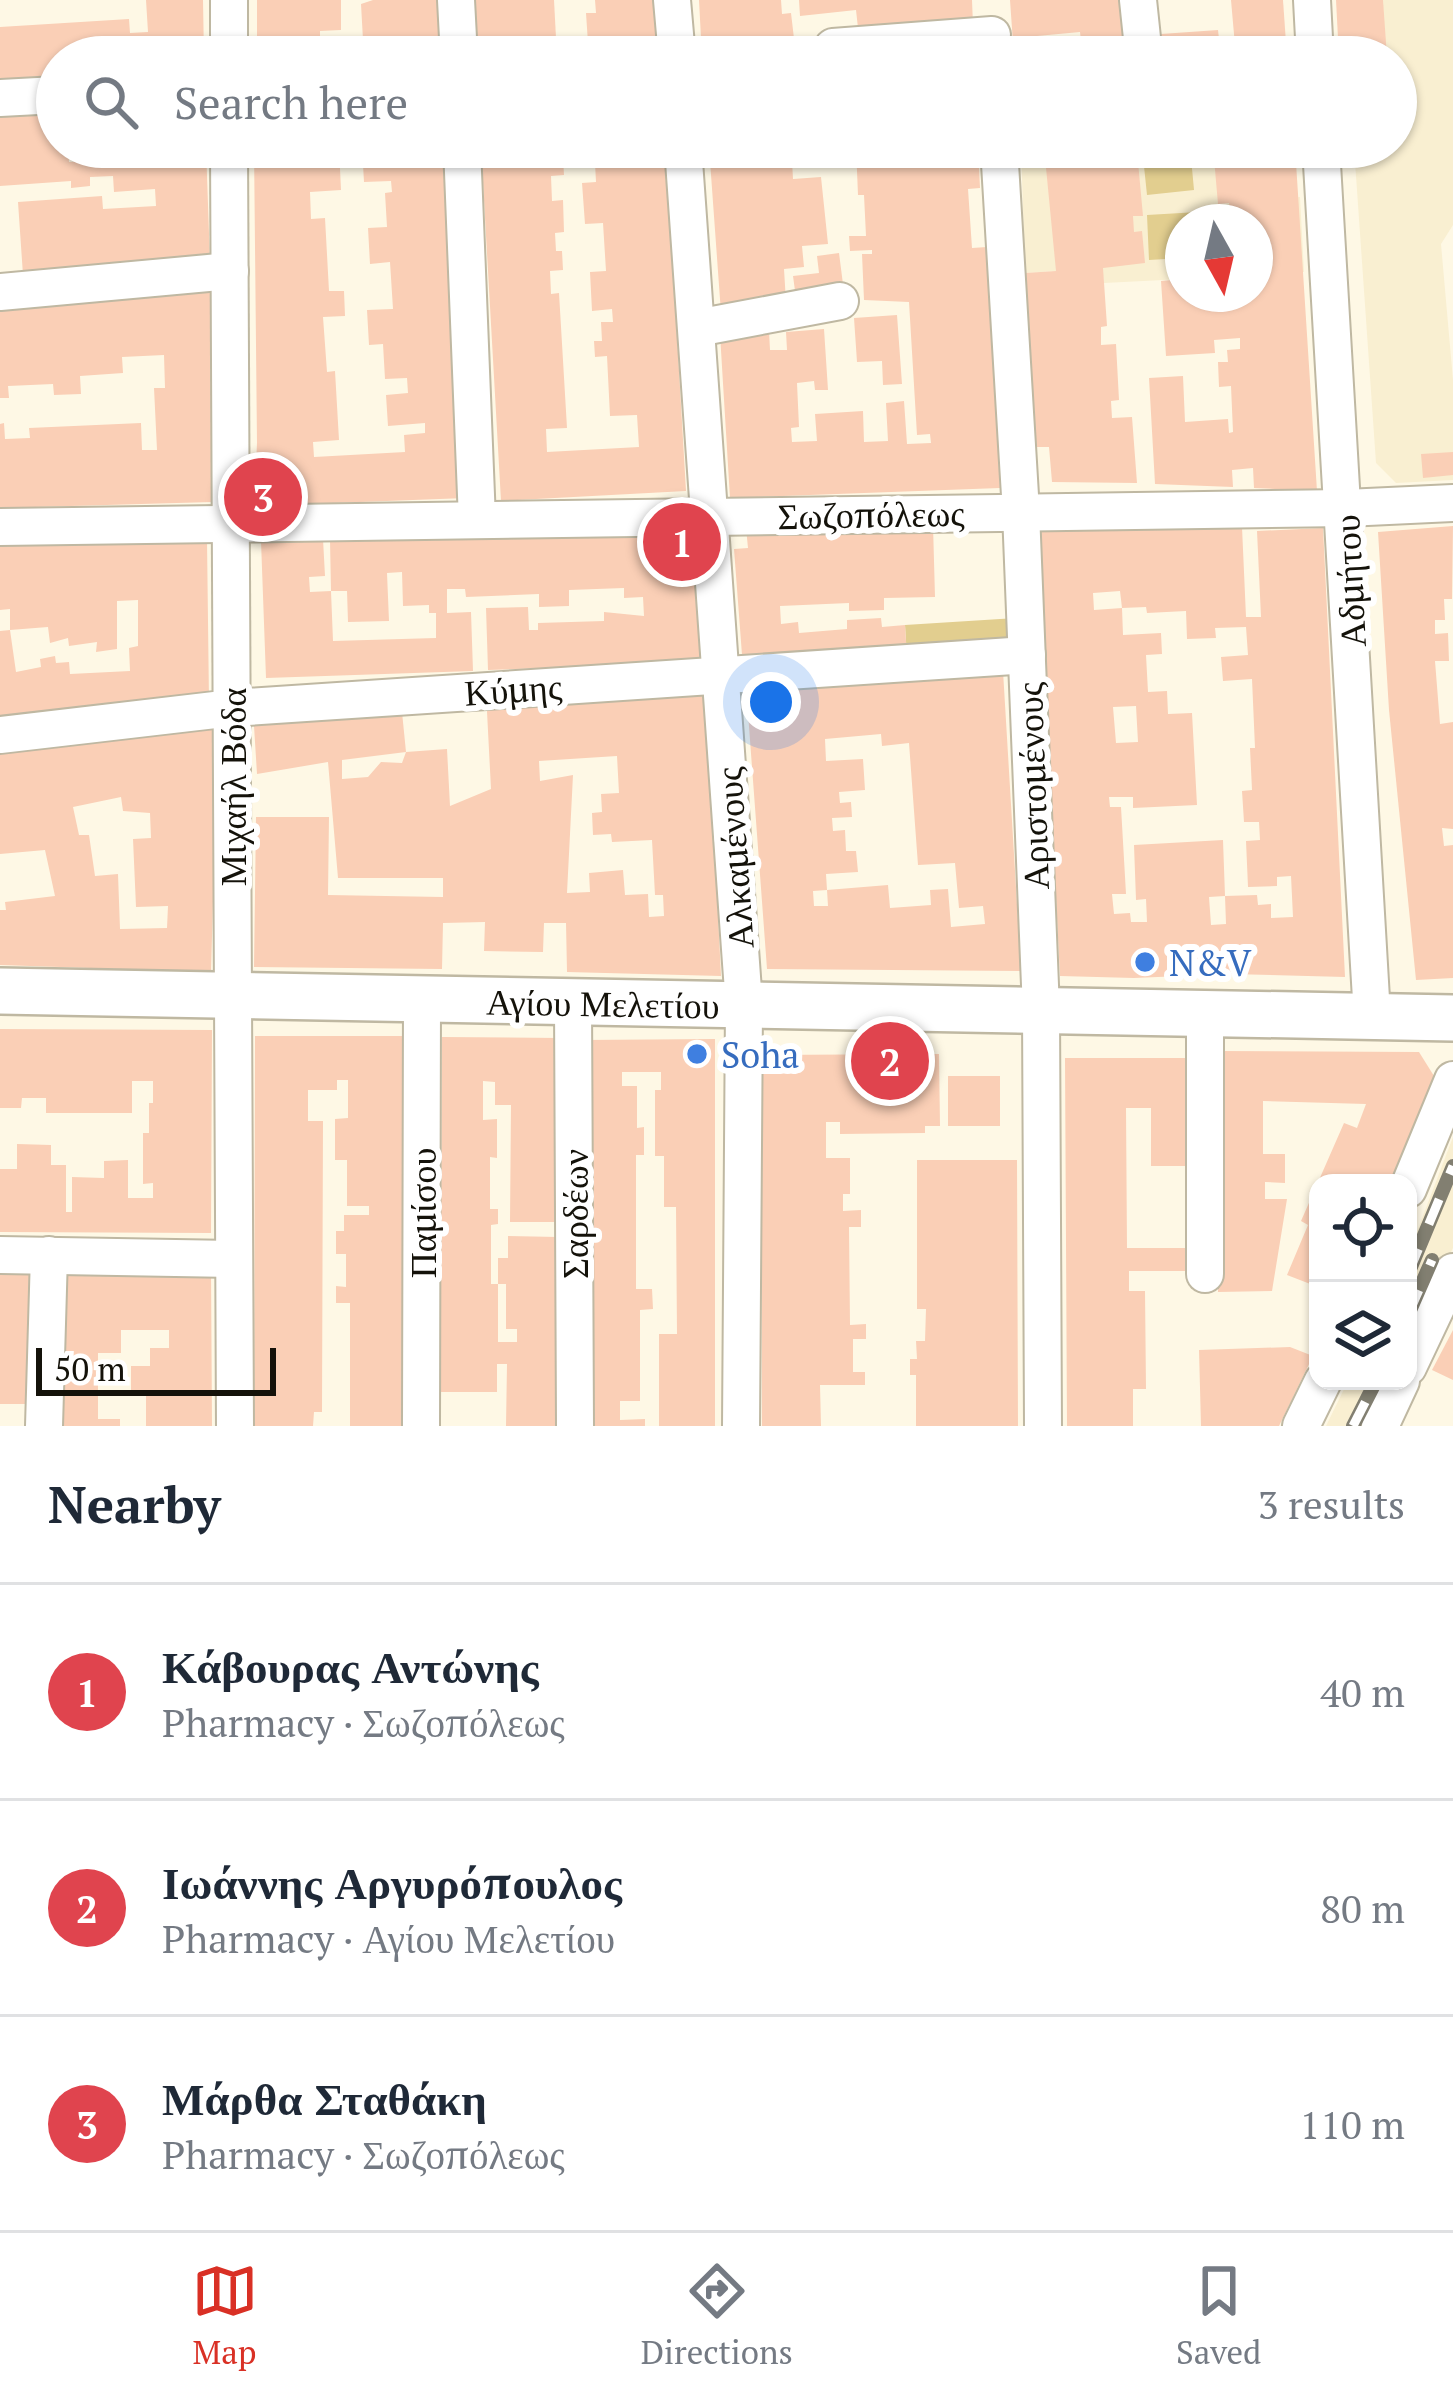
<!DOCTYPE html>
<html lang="en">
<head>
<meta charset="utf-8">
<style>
  :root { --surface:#fff; --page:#f2f2f3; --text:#1f2937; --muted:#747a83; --line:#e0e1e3; --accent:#d93025 }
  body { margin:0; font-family:"PT Serif",serif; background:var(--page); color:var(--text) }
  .controls { position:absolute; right:36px; bottom:36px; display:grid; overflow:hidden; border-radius:24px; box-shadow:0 3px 9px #0004 }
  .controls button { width:108px; height:108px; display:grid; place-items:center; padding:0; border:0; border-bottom:3px solid var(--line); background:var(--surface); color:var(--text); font:60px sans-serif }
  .compass { position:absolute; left:1165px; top:204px; width:108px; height:108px; border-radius:50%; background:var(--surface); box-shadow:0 3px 9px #0004; rotate:172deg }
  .scale { position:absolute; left:36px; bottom:30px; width:240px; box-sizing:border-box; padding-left:12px; border:6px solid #14120a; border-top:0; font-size:33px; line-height:42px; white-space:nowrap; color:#14120a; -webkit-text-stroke:9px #fff; paint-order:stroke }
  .you { position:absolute; left:771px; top:702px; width:42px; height:42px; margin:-30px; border:9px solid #fff; border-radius:50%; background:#1a73e8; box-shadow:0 0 0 18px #1a73e833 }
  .badge { display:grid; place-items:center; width:78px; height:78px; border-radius:50%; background:var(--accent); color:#fff; font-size:39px; font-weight:700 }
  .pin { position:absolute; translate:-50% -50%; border:6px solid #fff; box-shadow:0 3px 12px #0006 }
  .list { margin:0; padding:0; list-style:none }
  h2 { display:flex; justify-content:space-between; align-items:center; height:156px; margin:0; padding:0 48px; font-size:51px }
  h2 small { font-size:39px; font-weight:400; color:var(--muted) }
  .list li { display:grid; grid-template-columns:78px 1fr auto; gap:36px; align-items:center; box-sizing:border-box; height:216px; padding:0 48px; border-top:3px solid var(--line) }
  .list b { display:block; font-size:45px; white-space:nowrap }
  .list p { margin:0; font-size:39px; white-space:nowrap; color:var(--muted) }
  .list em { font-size:39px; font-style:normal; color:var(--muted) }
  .icon { flex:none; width:66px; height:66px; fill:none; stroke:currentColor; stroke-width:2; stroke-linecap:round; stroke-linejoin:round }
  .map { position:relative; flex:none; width:1453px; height:1426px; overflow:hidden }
  .search { position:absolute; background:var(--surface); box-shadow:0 3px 9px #0004; left:36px; right:36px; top:36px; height:132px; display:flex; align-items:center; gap:30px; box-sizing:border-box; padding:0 42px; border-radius:66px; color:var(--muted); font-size:45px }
  .sheet { height:804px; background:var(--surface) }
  nav { display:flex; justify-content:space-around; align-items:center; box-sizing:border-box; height:168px; border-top:3px solid var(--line); background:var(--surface); font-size:33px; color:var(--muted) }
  nav a { display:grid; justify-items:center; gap:6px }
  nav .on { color:var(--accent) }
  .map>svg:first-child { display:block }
  .built { fill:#f9efd1 }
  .green { fill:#e2ce8f }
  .building { fill:#facfb6; fill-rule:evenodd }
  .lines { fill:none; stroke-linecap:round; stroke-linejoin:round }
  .minor-casing { stroke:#bfb8a2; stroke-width:40 }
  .major-casing { stroke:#bfb8a2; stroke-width:50 }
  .minor { stroke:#fff; stroke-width:36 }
  .major { stroke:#fff; stroke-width:45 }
  .rail-casing { stroke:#827f71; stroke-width:14 }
  .rail { stroke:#fff; stroke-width:9; stroke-dasharray:27; stroke-linecap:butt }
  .shop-dot { fill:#3f7fe0; stroke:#fff; stroke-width:4.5 }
  .labels { text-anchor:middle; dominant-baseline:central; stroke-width:12; stroke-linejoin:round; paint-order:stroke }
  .street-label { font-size:36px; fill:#14120a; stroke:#fff }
  .shop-label { font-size:36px; fill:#366cbe; stroke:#fff; text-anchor:start }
</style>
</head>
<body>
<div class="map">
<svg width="1453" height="1426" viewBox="0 0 1453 1426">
  <rect width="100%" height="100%" fill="#fef8e5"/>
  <g class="built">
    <path d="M1343 0H1453V225L1441 244 1453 380V480L1396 483 1376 463 1354 147H1396V57H1347Z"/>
    <path d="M1021 147H1213L1219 204 1300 197 1304 272 1255 275V222H1183V279L1104 283 1102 268 1025 273Z"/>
    <path d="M1453 1137V1248L1408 1340V1255Z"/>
    <path d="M1348 1381H1388L1366 1426H1326Z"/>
  </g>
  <g class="green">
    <path d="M1142 147H1190L1194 190 1147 195Z"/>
    <path d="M1198 212 1199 222H1183V258L1149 260 1147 215Z"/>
    <path d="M1016 618 1018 651 907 657 905 625Z"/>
  </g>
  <g class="building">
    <path d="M146 0H203L204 57H57V88L0 91V27L129 19 130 33 148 32Z"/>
    <path d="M257 0H341V30L320 31V40H333V57H257Z"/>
    <path d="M373 0H442L445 57H376L375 40H363L361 4Z"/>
    <path d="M472 0H554L557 57H476Z"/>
    <path d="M595 0H658L661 57H575L574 43H588L586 13H596Z"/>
    <path d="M699 0H781L782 14 791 13 795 47 775 49 776 57H702Z"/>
    <path d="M799 0H972L973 25 859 37 856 10 800 16Z"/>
    <path d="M1010 0H1122L1127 57H1083L1080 32 1037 36 1039 53 1055 51 1056 57H1014Z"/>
    <path d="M1231 0H1283L1287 57H1236Z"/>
    <path d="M1336 0H1383L1387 57H1339Z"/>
    <path d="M1218 30 1221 57H1163L1161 34Z"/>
    <path d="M57 102V147H68L69 162 88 161 86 147H116L117 162 136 161 135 147H206L210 262 23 275 18 202 102 196 103 209 156 206 155 189 114 192 113 176 90 177V186L71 188V181L0 186V106Z"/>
    <path d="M254 147H339L341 190 310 192 311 219 325 218 329 291H344L345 316 323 317 327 372 335 371 339 440 313 442 314 457 405 452 404 435 425 433V423L388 426 386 395 408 393 407 378 385 379 383 344 369 345 367 310 393 309 390 262 370 264 368 228 387 227 385 193 392 192 391 181 364 182 362 147H450L466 498 254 506 257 443Z"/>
    <path d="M481 147H542L543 159 563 158 564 175 551 176 552 201 563 200 564 232 555 233 556 251H562L563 270 550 271 551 294 559 293 567 428 546 429 547 452 639 447 637 415 610 416 607 356 595 357 594 341H602L601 322H613L612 309 592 311 590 272 606 271 603 223 585 224 582 183 596 182 595 163 622 162 621 147H666L686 491 501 501Z"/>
    <path d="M709 147H824L825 157 792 161 793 179 821 177 828 244 802 246 804 267 784 269 786 302 721 313Z"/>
    <path d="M856 147H978L980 188 968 189 972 248 987 247 1000 488 730 498 720 334 769 331 770 350H787L786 332 824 329 828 390H815L814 381 797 383 799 427 791 428 792 442 817 441 815 414 863 411 864 442 888 441 886 403 904 401 907 444 931 443 930 434 917 435 909 302 864 300 862 254H872V250L850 251 849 236H866L864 195H858Z"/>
    <path d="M1044 147H1129L1131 163 1138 162 1143 216H1133L1134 232 1142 231 1145 263 1103 268 1107 326 1101 327V345L1116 344 1119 400 1111 401 1112 418 1132 417 1137 483 1052 482 1049 447H1034L1025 273 1056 271Z"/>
    <path d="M1213 147H1295L1317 491 1254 488 1253 468 1232 470 1233 487 1155 484 1149 378 1183 376 1185 422 1228 419 1229 433 1233 432 1231 386 1219 387 1218 362H1228L1227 350 1240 349V338L1214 340 1215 353 1166 356 1161 281 1183 279V294H1213V298L1255 294V222H1231L1229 203 1218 204Z"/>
    <path d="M839 253 844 292 796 298 793 276 819 273 817 256Z"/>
    <path d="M210 291 212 502 0 508V424L4 423 5 439 30 438 29 428 141 423 142 450H157L154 388H165L164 355 122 357 123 373 80 376 81 394 54 395 53 384 8 386 9 398H0V305Z"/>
    <path d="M897 315 902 384 883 385 882 361 857 362 854 318Z"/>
    <path d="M1453 452V475L1423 478 1421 454Z"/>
    <path d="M933 525 935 597 884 598V610L849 611V603L780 606 781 624 798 622 799 633 847 629V620L881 618 882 627 905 625 907 657 743 668 734 549 748 548 746 528Z"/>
    <path d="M1453 526 1452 599H1444L1445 620H1435V634L1448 633 1449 661H1435L1440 724 1453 722V829L1442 828 1444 846 1453 845V978L1416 980 1389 710 1378 532Z"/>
    <path d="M1242 527 1246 617H1261L1257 531 1323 528 1345 977 1229 974 1134 978 1060 976 1037 530ZM1120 591 1122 608 1146 607 1147 613 1186 611 1187 639 1216 638 1215 628 1246 627 1248 655 1221 657 1223 681 1252 679 1255 748H1250L1252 790 1242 791 1244 822H1259L1260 840 1246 841 1248 887 1277 886V877L1291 876 1293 917 1271 918V904L1258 905 1257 895 1225 896 1226 924 1211 925 1209 897 1225 896 1223 840 1134 845 1136 900 1146 899 1147 922H1131L1130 913 1114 914 1112 894H1126L1121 807H1110L1109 797H1133V808L1197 805 1192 713 1168 714 1167 691 1148 692 1146 655 1162 654 1161 633 1123 635 1122 608 1094 610 1093 593ZM1136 706 1138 742 1116 743 1113 707Z"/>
    <path d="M698 528 702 663 488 670 486 608 528 607 529 630H538V623L604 621V612L644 616 643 597 624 598V588L569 590V606L539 607V594L466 597 465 589H447V613L471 612 473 671 266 678 261 541 323 539 325 576 309 577 310 592 331 591 333 641 436 638V613H429V605L403 606 402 572 387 573 389 621 348 622 347 591H331L330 540Z"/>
    <path d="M207 540 209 702 0 720V631L10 630V609L0 610V542ZM138 600V646L129 648 130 671 70 674 69 662 56 663 55 656 40 659 41 667 16 672 10 630 48 627 50 643 68 638 69 646 97 642 96 652 117 649V601Z"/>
    <path d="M1003 671 1021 971 767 969 746 686ZM881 734 882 746 909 743 918 865 955 863 959 908 983 906 985 924 951 927 948 889 930 890 931 905 890 908 888 885 827 890 828 906H814L813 891 827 890 826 874 858 872 856 851H846L845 830 833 831 832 818 852 817 851 802 840 803 839 792 865 790 863 759 826 761 825 739Z"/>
    <path d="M707 691 721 976 567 972 566 923H544L543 952 484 951 485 922 443 923 442 969 254 967 256 817H329L328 895 443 897V878H338L328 762 257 774 253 710 401 702 406 752 342 760V779L368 777 381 762 402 763 406 752 447 749 450 806 491 789 486 692ZM617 756 619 793 601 794 602 812 592 813 593 835 611 834 612 842 652 840 655 895H663L664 916 649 917 648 894 625 895 623 870 589 873 590 892 567 893 573 775 540 781 539 761Z"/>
    <path d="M218 726 211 972 0 965V910H6L5 902 55 896 45 850 0 854V754ZM121 797 123 811 150 813 151 838 133 839 136 907 168 906 167 928 120 929 118 874 95 876 89 835H79L73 807Z"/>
    <path d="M0 1029 212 1030 211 1233 0 1232V1169H17V1144L51 1145V1165H66V1212H72V1177L104 1178V1161L128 1160V1198H153V1183L143 1184V1133H149V1103H153V1081H132V1113H46V1098H22L21 1108H0Z"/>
    <path d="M255 1036H405L404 1426H350V1303H336V1286L346 1287V1254H336V1231H344V1215H369V1206H347V1160H335V1119L348 1118V1080H337V1090H308V1121H323L322 1412H314L313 1426H254Z"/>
    <path d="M442 1037 561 1038 559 1222H510L511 1105H495V1082L483 1081V1120L497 1119V1158L490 1157V1209H498V1224L491 1225V1284H498V1342H517V1329H506V1284H498V1258H508V1236L558 1237 557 1426H506L507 1364H497V1392H440Z"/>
    <path d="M715 1039V1426H659V1334H677L676 1207H664V1156H655V1090H661V1072H622V1086H637V1128L644 1127V1155H636V1289H652L653 1309 640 1310V1401H620V1420L645 1419V1426H583V1040Z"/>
    <path d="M1217 1051 1419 1052 1434 1076 1391 1183H1318V1287L1287 1275 1308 1225 1301 1221 1344 1123 1357 1128 1366 1104 1263 1101V1154H1285V1183L1265 1182V1199H1287L1272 1291 1218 1292Z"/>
    <path d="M939 1054 940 1126H925V1133L840 1134V1122H826V1158H850V1194H843V1211L861 1210V1227H849L850 1325 866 1324V1339H853V1372H865V1385H820L821 1426H762L761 1055Z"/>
    <path d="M1065 1058H1192V1166H1151V1108H1126L1127 1248H1187V1271H1129V1291H1145L1146 1389H1133V1426H1067Z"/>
    <rect x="948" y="1076" width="52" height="50"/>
    <path d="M917 1160H1017L1018 1426H916V1375H910V1359H917L916 1341H925L926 1309H917Z"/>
    <path d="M57 1268H211L212 1426H146V1391H131V1366H150V1348H169V1330H121V1353H98V1419H120V1426H56Z"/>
    <path d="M0 1271H34L33 1404H0Z"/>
    <path d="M1453 1330V1380L1432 1370Z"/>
    <path d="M1290 1347 1313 1356 1279 1426H1201L1199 1350Z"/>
  </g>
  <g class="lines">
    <defs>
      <g id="minor">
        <path d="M229 0V57"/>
        <path d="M456 0 459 57"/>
        <path d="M672 0 677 57"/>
        <path d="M1138 0 1144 57"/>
        <path d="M1312 0 1315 57"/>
        <path d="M833 47 992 35"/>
        <path d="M0 98 57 95"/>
        <path d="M229 147 235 1426"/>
        <path d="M462 147 477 520"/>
        <path d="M683 147 744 1005 741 1426"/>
        <path d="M999 147 1021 512 1041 1010 1043 1426"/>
        <path d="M1321 147 1372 1016"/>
        <path d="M0 292 230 271"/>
        <path d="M697 328 840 301"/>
        <path d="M0 527 1346 508 1453 503"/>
        <path d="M0 735 232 708 1027 655"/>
        <path d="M573 1002 575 1426"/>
        <path d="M1408 1189 1453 1080"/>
        <path d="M0 1255 234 1259"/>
        <path d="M1205 1274V1013"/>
        <path d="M1408 1367 1453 1272"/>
        <path d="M44 1426 49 1255"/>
        <path d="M421 1426 422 1000"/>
        <path d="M1301 1426 1323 1381"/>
        <path d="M1380 1426 1401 1381"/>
      </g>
      <path id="major" d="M0 991 1453 1018"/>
    </defs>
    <use href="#minor" class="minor-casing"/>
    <use href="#major" class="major-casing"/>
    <use href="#minor" class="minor"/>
    <use href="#major" class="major"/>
    <defs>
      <g id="rail">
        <path d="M1408 1274 1453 1166"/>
        <path d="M1408 1315 1432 1260"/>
        <path d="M1353 1426 1376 1381"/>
      </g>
    </defs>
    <use href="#rail" class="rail-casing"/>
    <use href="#rail" class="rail"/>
  </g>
  <g class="shop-dot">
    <circle cx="1145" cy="962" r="12"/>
    <circle cx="697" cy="1054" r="12"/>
  </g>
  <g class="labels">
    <g class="street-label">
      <text transform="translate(871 514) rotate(-1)">Σωζοπόλεως</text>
      <text transform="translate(1349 581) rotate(-93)">Αδμήτου</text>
      <text transform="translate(513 689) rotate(-4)">Κύμης</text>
      <text transform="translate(1032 786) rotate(-92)">Αριστομένους</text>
      <text transform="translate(232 787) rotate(-90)">Μιχαήλ Βόδα</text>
      <text transform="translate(734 858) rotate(-94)">Αλκαμένους</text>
      <text transform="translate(603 1003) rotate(1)">Αγίου Μελετίου</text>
      <text transform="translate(422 1213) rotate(-90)">Παμίσου</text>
      <text transform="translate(574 1214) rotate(-90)">Σαρδέων</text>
    </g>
    <g class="shop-label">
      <text x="1169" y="962">N&amp;V</text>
      <text x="721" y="1054">Soha</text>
    </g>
  </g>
</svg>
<div class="controls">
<button><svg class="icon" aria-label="locate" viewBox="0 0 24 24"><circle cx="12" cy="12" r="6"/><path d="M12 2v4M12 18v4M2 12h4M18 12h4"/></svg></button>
<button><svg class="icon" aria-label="layers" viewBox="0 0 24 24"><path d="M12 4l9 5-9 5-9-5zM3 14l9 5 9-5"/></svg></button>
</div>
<svg class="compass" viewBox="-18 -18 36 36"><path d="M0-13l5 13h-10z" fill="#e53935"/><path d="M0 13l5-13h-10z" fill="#747a83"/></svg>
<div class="scale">50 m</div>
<div class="you"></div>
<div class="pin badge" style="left:682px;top:542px;background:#e0444e">1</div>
<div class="pin badge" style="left:890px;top:1061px;background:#e0444e">2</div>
<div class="pin badge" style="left:263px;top:497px;background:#e0444e">3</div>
<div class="search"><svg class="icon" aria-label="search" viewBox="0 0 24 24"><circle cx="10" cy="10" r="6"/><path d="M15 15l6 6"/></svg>Search here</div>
</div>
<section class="sheet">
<h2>Nearby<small>3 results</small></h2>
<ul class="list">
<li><span class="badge" style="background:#e0444e">1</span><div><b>Κάβουρας Αντώνης</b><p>Pharmacy · Σωζοπόλεως</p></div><em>40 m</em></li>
<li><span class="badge" style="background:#e0444e">2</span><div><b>Ιωάννης Αργυρόπουλος</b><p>Pharmacy · Αγίου Μελετίου</p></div><em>80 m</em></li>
<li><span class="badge" style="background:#e0444e">3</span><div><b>Μάρθα Σταθάκη</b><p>Pharmacy · Σωζοπόλεως</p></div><em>110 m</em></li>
</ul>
</section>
<nav>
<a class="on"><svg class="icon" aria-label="map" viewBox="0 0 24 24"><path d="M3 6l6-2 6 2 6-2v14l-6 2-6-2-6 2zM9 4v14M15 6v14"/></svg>Map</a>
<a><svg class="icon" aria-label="directions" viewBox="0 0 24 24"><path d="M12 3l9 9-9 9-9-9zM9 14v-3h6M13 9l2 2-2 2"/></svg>Directions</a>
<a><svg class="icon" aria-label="saved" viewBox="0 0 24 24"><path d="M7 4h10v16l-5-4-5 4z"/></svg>Saved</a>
</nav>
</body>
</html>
